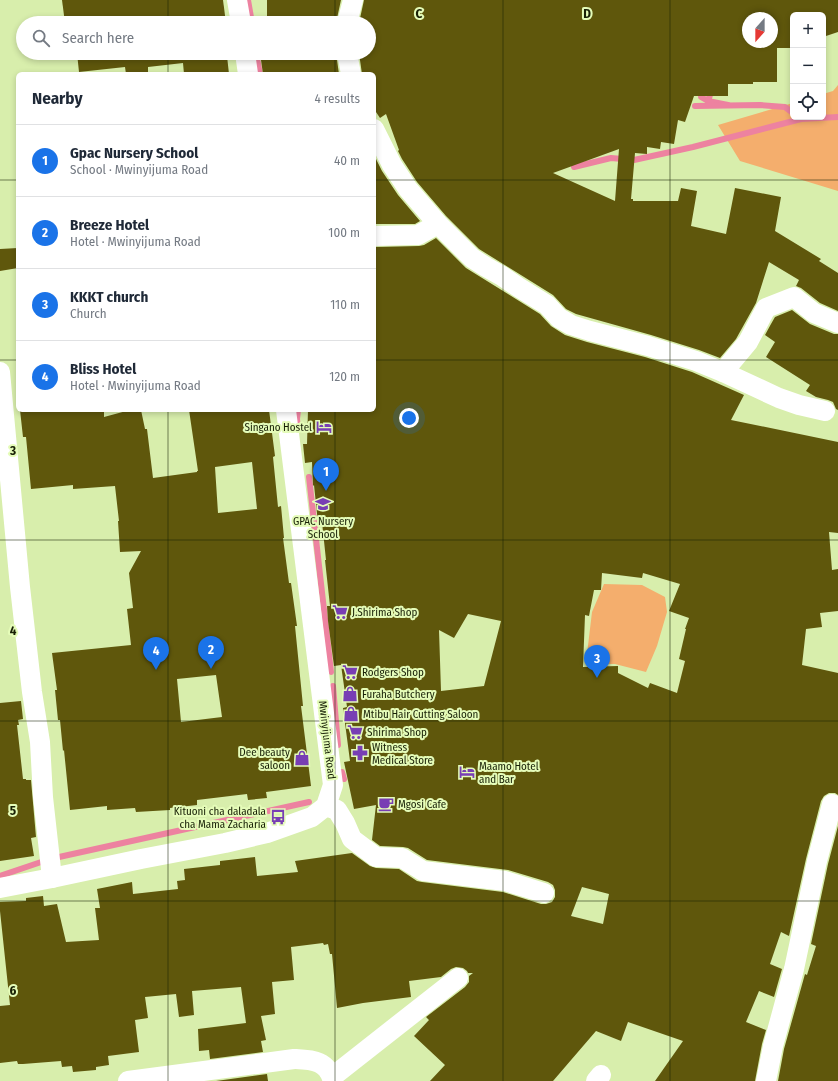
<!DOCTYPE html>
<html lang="en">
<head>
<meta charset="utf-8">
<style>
  :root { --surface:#fff; --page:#f6f6f7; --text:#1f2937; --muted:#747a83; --line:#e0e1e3; --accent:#1a73e8 }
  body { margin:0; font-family:"Fira Sans Condensed",sans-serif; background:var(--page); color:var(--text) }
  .controls { position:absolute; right:12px; top:12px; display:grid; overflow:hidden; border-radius:6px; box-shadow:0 2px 6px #0003 }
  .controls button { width:36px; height:36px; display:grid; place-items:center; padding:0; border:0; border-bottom:1px solid var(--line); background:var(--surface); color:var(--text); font:20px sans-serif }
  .compass { position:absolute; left:742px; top:12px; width:36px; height:36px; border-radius:50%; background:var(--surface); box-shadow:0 2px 6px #0003; rotate:201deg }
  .you { position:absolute; left:409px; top:418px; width:14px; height:14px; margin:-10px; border:3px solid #fff; border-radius:50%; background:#1a73e8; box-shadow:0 0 0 6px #1a73e833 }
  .badge { display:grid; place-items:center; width:26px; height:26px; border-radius:50%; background:var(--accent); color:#fff; font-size:13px; font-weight:700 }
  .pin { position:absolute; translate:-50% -33px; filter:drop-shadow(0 1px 2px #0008) }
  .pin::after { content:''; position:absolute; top:21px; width:14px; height:12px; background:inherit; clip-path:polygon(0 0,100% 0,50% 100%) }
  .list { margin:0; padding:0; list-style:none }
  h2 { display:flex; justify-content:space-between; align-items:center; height:52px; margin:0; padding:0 16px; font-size:17px }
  h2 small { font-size:13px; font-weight:400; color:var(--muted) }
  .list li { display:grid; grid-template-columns:26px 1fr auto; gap:12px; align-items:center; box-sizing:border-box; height:72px; padding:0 16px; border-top:1px solid var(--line) }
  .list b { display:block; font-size:15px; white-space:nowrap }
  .list p { margin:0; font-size:13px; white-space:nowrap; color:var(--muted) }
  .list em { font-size:13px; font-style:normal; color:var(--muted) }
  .icon { flex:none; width:22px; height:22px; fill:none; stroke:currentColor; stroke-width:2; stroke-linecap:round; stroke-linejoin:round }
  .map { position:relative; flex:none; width:838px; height:1081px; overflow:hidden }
  .search { position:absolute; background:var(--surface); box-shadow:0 2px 6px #0003; left:16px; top:16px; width:360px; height:44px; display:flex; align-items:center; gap:10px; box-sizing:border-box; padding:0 14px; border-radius:22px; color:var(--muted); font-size:15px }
  .panel { position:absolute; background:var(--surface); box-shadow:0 2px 6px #0003; left:16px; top:72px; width:360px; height:340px; border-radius:6px }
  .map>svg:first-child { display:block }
  .green { fill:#f4ae6d }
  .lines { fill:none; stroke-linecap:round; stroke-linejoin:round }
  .stream { stroke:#ed82a0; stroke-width:6 }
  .building { fill:#5f570c; fill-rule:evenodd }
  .minor { stroke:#fff; stroke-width:20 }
  .grid { fill:none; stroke:#182006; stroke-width:1; stroke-opacity:0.55 }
  .labels { text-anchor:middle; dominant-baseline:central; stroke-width:4; stroke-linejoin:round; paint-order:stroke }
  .poi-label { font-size:11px; fill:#182006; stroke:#e5fcb9; text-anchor:start }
  .street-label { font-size:11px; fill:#182006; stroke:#e5fcb9 }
  .grid-label { font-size:13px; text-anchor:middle; font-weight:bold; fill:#182006; stroke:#e5fcb9; stroke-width:4; stroke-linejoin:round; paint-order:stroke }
</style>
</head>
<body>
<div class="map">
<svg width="838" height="1081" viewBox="0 0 838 1081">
  <rect width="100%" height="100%" fill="#d8eeac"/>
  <g class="green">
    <path d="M838 85V191L740 161 718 125 793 103V117H823V94L833 91Z"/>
    <path d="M604 584 642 585 665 597 667 612 657 646 646 672 615 664H609L587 654 592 612Z"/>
  </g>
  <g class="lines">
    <g class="stream">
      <path d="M248 0 252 23"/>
      <path d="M256 53 260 74"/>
      <path d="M700 89 702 92 701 97 708 101"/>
      <path d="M712 89 708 101 728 105"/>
      <path d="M695 106 760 105 785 107 793 113"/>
      <path d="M574 167 611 158 634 160 693 147 801 119 838 117"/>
      <path d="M298 410 297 419 298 429"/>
      <path d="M309 477 331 672"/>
      <path d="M333 686 338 745"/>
      <path d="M342 772 344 779"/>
      <path d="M0 876 50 859 309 802"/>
    </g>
  </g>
  <g class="building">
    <path d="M62 0H223L226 23H65Z"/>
    <path d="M267 0H341L336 23H267Z"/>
    <path d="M364 0H838V32L823 37V15H793V48H777V82H753V84H728V96H694L685 122 678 120 674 144 661 142 660 149 647 147V154L635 153 631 199H633V201H678L681 188 697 191 691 226 726 234 735 188 781 197 775 231 821 259 819 261 838 273V311L820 303 801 288 796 286 799 280 769 262 756 303 736 339 720 358 699 350 651 335 576 314 566 309 553 295 479 249 446 216 417 182 402 159 398 151 399 150 386 114 380 118 374 109V74H362L359 53H369V23H359ZM748 18H772V42H748ZM619 149 615 201 553 173Z"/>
    <path d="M77 53H230V56H227L229 74H184L183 63 148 67V74H126L125 67 79 72Z"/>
    <path d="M268 53H336L339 74H263L261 60 268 58Z"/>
    <path d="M376 159 382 171 398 195 420 221 415 224H374V160Z"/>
    <path d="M436 238 466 268 540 314 551 326 565 335 587 342 645 357 692 372 744 395 731 420 838 442V533L829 532 832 570 838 569V611L820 613 822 627 806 629 802 665 838 673V795L835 793H829L824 796 821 801 806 859 789 936 781 932 770 964 782 969 774 997 759 991 746 1022 766 1030 762 1044 755 1081H655L683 1041 628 1022 621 1041 596 1031 553 1081H430L445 1065 414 1036 429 1020 426 1017 465 987 469 982V976L473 973H468L467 971 463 968 456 967 451 969 441 977 409 981 411 997 363 1003 337 1008 332 954H330L328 944 324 945 323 943 291 947 294 980 272 982 275 1014 261 1016 266 1040 261 1041 263 1052 210 1059 209 1050 199 1051 198 1029 246 1023 241 987 192 991 194 1015 179 1017 176 994 145 997 148 1018 135 1020 139 1052 108 1056 109 1065 96 1067V1070L73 1072 72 1066 62 1067 61 1061 23 1064H18L17 1061 0 1063V1006L10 1005 0 911V902L26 901V898L43 896 44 906 57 904 66 942 99 940 95 908H100L97 889 132 882 133 894 178 889 177 881 185 880 184 869 220 865V861L255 857 257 876 298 872 295 861 352 853 370 866 376 868 399 869 417 881 422 882 503 892 541 904H546L552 902 555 897V890L553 885 548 882 508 870 427 860 408 848 403 847 380 846 372 840 376 805 354 809 344 762 350 761 343 708 347 707 341 665 334 666 328 621 327 606H330L325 560H326L322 522 318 523 314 485 313 486 312 462 305 463 303 444H307L308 410H374V254L376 253V247L419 246 424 245ZM602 573 642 578 643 573 680 584 669 611 689 618 685 629H686L679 659 685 661 677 693 650 683 648 688 618 673V666L583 667 585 615 589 616 594 590H601ZM468 614 501 621 484 686 441 691 439 630 454 638ZM582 887 609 894 603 924 571 916Z"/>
    <path d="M18 248V268L0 271V249Z"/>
    <path d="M792 310 810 324 834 334H838V410L836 409 833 402 828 400 816 397 806 391 810 385 766 357 775 342 765 335 771 324 775 317Z"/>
    <path d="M20 410H104V417L130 410H141L145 429H147L153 478 197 472V471H198L189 410H269L275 456 273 457 278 507 281 506 284 538H283L289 583H291L297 626H295L303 706H301L311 786 266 792 267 798 248 800 247 794 197 800V805L170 808V810L136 812 135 808 107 810V806L70 810 64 750 63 751 60 720H58L55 690H57L52 653 131 645 127 609 133 608 129 573 141 551 120 552 118 521H119L115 486 73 489V485L31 489 26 437H23ZM252 462 257 509 218 513 215 467ZM216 675 222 717 181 722 177 679Z"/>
    <path d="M21 701 23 719 18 720 19 725H17L23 779H26V780H31L36 837 31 838 34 856 0 861V703Z"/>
    <path d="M838 826V1081H778L784 1049 805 974 807 975 816 946 811 944 828 864Z"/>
    <path d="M267 1074 268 1081H216Z"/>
  </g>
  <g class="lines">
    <g class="minor">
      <path d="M237 0 241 23"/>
      <path d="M347 23 353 0"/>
      <path d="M245 53 248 74"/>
      <path d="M347 53 351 74"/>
      <path d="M374 129 392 165 408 189 438 224 472 258 486 267 502 276 518 287 547 305 559 318 571 325 590 331 648 346 696 361 723 372 779 398 799 405 825 411"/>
      <path d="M374 236 418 235 438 224"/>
      <path d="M0 372 20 587 32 692 40 742 43 797 52 878"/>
      <path d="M723 372 748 342 766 308 794 297 814 313 838 323"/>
      <path d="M326 806 337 810 345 823 352 839 376 857 402 858 423 871 505 881 544 893"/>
      <path d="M0 888 52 878 141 859 225 843 267 833 312 817 326 806 333 785 286 410"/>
      <path d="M332 1077 458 978"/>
      <path d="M128 1081 294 1059C313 1060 327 1060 333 1081"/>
      <path d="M596 1081 601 1075"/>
      <path d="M766 1081 773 1046 794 969 817 861 832 804"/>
    </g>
  </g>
  <path class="grid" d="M168 0V23M335 0V23M503 0V1081M670 0V1081M168 53V74M335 53V74M0 180H18M374 180H838M0 360H18M374 360H838M168 410V1081M335 410V1081M0 540H838M0 721H838M0 901H838"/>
  <defs>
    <symbol id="hotel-bare" viewBox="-9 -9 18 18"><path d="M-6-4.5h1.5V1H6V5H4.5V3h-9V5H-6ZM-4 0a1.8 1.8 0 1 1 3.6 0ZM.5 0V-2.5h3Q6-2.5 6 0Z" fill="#783eb4" stroke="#e5fcb9" stroke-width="2.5" paint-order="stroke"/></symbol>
    <symbol id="school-bare" viewBox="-9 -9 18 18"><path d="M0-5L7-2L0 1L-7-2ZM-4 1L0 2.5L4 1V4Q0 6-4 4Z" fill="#783eb4" stroke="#e5fcb9" stroke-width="2.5" paint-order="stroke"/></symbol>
    <symbol id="supermarket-bare" viewBox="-9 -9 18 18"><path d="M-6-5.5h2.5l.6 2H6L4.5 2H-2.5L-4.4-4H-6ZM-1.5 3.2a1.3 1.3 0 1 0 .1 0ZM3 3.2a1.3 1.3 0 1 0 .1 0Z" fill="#783eb4" stroke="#e5fcb9" stroke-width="2.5" paint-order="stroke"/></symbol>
    <symbol id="shop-bare" viewBox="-9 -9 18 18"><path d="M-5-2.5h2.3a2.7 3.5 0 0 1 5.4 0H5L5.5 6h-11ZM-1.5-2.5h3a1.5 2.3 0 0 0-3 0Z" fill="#783eb4" stroke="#e5fcb9" stroke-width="2.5" paint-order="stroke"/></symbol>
    <symbol id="pharmacy-bare" viewBox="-9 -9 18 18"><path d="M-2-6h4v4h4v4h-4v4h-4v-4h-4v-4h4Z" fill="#783eb4" stroke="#e5fcb9" stroke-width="2.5" paint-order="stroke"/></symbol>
    <symbol id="cafe-bare" viewBox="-9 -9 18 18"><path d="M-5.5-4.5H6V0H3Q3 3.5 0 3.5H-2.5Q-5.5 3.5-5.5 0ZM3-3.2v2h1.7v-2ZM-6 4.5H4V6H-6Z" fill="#783eb4" stroke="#e5fcb9" stroke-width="2.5" paint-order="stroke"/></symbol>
    <symbol id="bus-bare" viewBox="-9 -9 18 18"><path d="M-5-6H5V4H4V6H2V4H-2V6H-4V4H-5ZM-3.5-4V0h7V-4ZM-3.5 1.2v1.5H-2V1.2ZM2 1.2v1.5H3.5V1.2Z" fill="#783eb4" stroke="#e5fcb9" stroke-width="2.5" paint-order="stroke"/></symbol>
  </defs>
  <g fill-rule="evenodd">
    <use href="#hotel-bare" x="313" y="416" width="22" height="22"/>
    <use href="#school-bare" x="312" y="493" width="22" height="22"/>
    <use href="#supermarket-bare" x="329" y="601" width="22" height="22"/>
    <use href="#supermarket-bare" x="339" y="661" width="22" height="22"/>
    <use href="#shop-bare" x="339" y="683" width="22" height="22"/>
    <use href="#shop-bare" x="340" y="703" width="22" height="22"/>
    <use href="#supermarket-bare" x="344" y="721" width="22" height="22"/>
    <use href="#pharmacy-bare" x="349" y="742" width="22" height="22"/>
    <use href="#shop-bare" x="291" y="747" width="22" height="22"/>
    <use href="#hotel-bare" x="456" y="761" width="22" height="22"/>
    <use href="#cafe-bare" x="375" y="793" width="22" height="22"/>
    <use href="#bus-bare" x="267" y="806" width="22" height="22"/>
  </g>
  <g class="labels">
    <g class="poi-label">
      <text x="312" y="427" text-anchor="end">Singano Hostel</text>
      <text x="323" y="521" text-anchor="middle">GPAC Nursery<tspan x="323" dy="13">School</tspan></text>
      <text x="352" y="612">J.Shirima Shop</text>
      <text x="362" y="672">Rodgers Shop</text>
      <text x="362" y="694">Furaha Butchery</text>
      <text x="363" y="714">Mtibu Hair Cutting Saloon</text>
      <text x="367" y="732">Shirima Shop</text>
      <text x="372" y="747">Witness<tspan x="372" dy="13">Medical Store</tspan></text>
      <text x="290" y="752" text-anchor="end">Dee beauty<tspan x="290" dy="13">saloon</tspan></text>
      <text x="479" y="766">Maamo Hotel<tspan x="479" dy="13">and Bar</tspan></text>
      <text x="398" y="804">Mgosi Cafe</text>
      <text x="266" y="811" text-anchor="end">Kituoni cha daladala<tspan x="266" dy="13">cha Mama Zacharia</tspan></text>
    </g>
    <g class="street-label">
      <text transform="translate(327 740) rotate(83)">Mwinyijuma Road</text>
    </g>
  </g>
  <g class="grid-label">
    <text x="419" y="18">C</text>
    <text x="587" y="18">D</text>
    <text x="13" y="455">3</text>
    <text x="13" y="635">4</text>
    <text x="13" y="815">5</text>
    <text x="13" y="995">6</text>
  </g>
</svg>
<div class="controls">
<button>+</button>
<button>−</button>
<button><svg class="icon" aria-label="locate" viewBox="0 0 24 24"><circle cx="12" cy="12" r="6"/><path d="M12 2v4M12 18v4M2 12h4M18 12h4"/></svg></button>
</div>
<svg class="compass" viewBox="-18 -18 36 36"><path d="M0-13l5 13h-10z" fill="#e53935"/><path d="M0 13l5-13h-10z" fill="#747a83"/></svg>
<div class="you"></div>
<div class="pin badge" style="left:326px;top:491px">1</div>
<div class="pin badge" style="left:211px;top:669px">2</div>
<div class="pin badge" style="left:597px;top:678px">3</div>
<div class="pin badge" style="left:156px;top:670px">4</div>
<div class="search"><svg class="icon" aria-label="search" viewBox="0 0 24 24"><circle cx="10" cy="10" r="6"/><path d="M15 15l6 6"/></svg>Search here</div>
<section class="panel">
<h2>Nearby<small>4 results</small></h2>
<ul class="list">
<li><span class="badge">1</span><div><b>Gpac Nursery School</b><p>School · Mwinyijuma Road</p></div><em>40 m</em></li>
<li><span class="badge">2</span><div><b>Breeze Hotel</b><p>Hotel · Mwinyijuma Road</p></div><em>100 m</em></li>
<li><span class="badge">3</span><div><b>KKKT church</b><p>Church</p></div><em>110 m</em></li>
<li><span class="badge">4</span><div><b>Bliss Hotel</b><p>Hotel · Mwinyijuma Road</p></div><em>120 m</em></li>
</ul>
</section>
</div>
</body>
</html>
